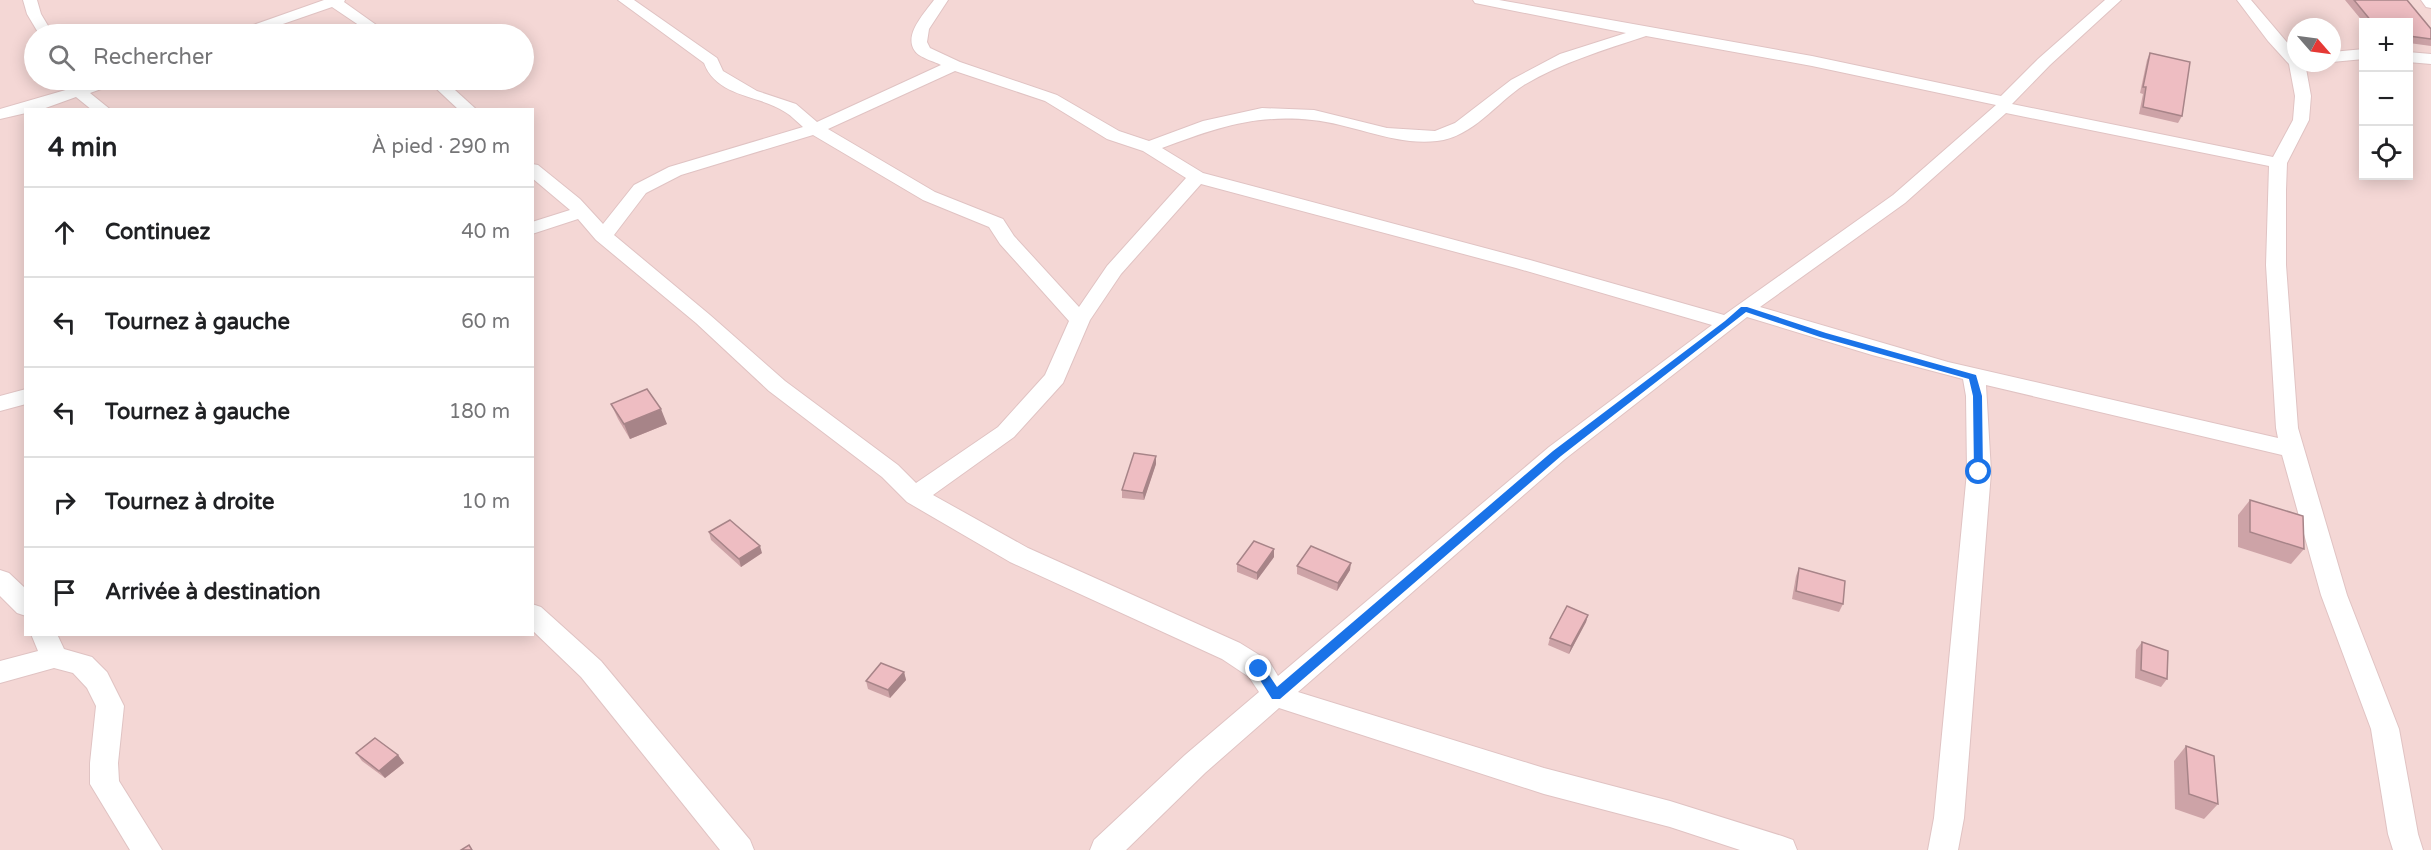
<!DOCTYPE html>
<html lang="fr">
<head>
<meta charset="utf-8">
<style>
  :root { --surface:#fff; --page:#f6f6f6; --text:#202124; --muted:#757577; --line:#e0e0e0 }
  body { margin:0; font-family:"Varela Round",sans-serif; background:var(--page); color:var(--text) }
  .controls { position:absolute; right:18px; top:18px; display:grid; overflow:hidden; border-radius:0px; box-shadow:0 3px 15px #0003 }
  .controls button { width:54px; height:54px; display:grid; place-items:center; padding:0; border:0; border-bottom:2px solid var(--line); background:var(--surface); color:var(--text); font:30px sans-serif }
  .compass { position:absolute; left:2287px; top:18px; width:54px; height:54px; border-radius:50%; background:var(--surface); box-shadow:0 3px 15px #0003; rotate:118deg }
  .stop { position:absolute; width:18px; height:18px; margin:-14px; border:4px solid #1a73e8; border-radius:50%; background:#fff }
  .stop.end { background:#1a73e8; border-color:#fff; box-shadow:0 2px 6px #0008 }
  .list { margin:0; padding:0; list-style:none }
  h2 { display:flex; justify-content:space-between; align-items:center; height:78px; margin:0; padding:0 24px; font-size:26px }
  h2 small { font-size:20px; font-weight:400; color:var(--muted) }
  .list li { display:grid; grid-template-columns:39px 1fr auto; gap:18px; align-items:center; box-sizing:border-box; height:90px; padding:0 24px; border-top:2px solid var(--line) }
  .list b { display:block; font-size:22px; white-space:nowrap }
  .list em { font-size:20px; font-style:normal; color:var(--muted) }
  .icon { flex:none; width:33px; height:33px; fill:none; stroke:currentColor; stroke-width:2; stroke-linecap:round; stroke-linejoin:round }
  .map { position:relative; flex:none; width:2431px; height:850px; overflow:hidden }
  .search { position:absolute; background:var(--surface); box-shadow:0 3px 15px #0003; left:24px; top:24px; width:510px; height:66px; display:flex; align-items:center; gap:15px; box-sizing:border-box; padding:0 21px; border-radius:33px; color:var(--muted); font-size:22px }
  .panel { position:absolute; background:var(--surface); box-shadow:0 3px 15px #0003; left:24px; top:108px; width:510px; height:528px; border-radius:0px }
  .map>svg:first-child { display:block }
  .residential { fill:#f4d7d5; fill-rule:evenodd }
  .lines { fill:none; stroke-linecap:round; stroke-linejoin:round }
  .street-casing { stroke:#e0c3c3; stroke-width:2 }
  .street { fill:#fff; fill-rule:evenodd }
  .wall { fill:#cda3a7 }
  .shaded-wall { fill:#a78488 }
  .building { fill:#eebdc2; stroke:#a78488; stroke-width:1.5 }
  .route { fill:#1a73e8 }
</style>
</head>
<body>
<div class="map">
<svg width="2431" height="850" viewBox="0 0 2431 850">
  <rect width="100%" height="100%" fill="#fbe6e3"/>
  <path class="residential" d="M0 0H2431V850H0ZM2364 22H2408V176H2364ZM2296 27H2332V63H2296ZM34 34H524V80H34ZM26 110H532V634H26Z"/>
  <g class="lines">
    <defs>
      <g id="street">
        <path d="M23 0H37L41 14 53 34H39L27 14Z"/>
        <path d="M324 0H345L344 2 389 34H372L332 7 254 34H233L236 31Z"/>
        <path d="M618 0H634L717 58 723 71 757 91 796 104 817 122 941 65C935 62 925 59 919 55 899 39 924 14 934 0H948L929 29 927 42 930 48 960 62 1057 95 1119 131 1149 141 1203 121 1262 108 1314 110 1387 128 1435 131 1455 123 1511 80 1560 54 1626 33 1475 3 1473 0H1499L1812 56 2001 96 2038 59 2105 0H2121L2050 65 2012 104 2273 157 2293 120 2295 96 2289 64 2268 41 2237 0H2251L2296 53V63H2305L2311 96 2309 120 2287 163 2286 190V265L2298 428 2347 595 2399 729 2418 834 2423 850H2393L2388 834 2371 729 2321 595 2282 455 1986 385 1991 472 1964 818 1958 850H1928L1934 818 1967 472 1966 396 1963 379 1872 355 1747 317 1565 459 1298 692 1544 768 1670 801 1782 836 1793 840 1797 850H1740L1670 827 1544 794 1279 708 1205 773 1126 850H1090L1094 840 1185 755 1259 692 1249 677 1222 659 1010 562 907 502 882 477 769 391 696 323 596 240 578 219 532 234V222L570 210 532 178V164L538 165 580 199 603 224 634 185 669 167 803 127C797 122 792 116 785 112 761 95 717 98 704 63ZM1646 36 1812 66 1996 105 1893 195 1724 315 1530 260 1203 173 1162 148C1216 128 1254 114 1312 120 1354 124 1394 146 1437 141 1473 137 1496 103 1524 85 1563 62 1604 50 1646 36ZM955 71 1045 101 1107 139 1143 151 1186 178 1107 266 1079 307 1014 236 1003 219 935 192 828 129ZM2006 113 2269 166 2266 265 2276 428 2278 438 1948 362 1760 307 1905 203ZM813 135 923 200 989 227 1000 244 1069 321 1045 375 998 427 916 483 898 465 785 381 710 315 614 235 646 193 681 175ZM1201 184 1516 268 1712 325 1549 447 1278 676 1269 661 1240 643 1028 548 933 495 1014 437 1063 383 1090 320 1121 274Z"/>
        <path d="M2421 0H2431V8L2426 7Z"/>
        <path d="M2364 49V59L2332 62V52Z"/>
        <path d="M2408 52 2431 54V64L2408 62Z"/>
        <path d="M67 80H79L82 85 98 80H120L118 83 90 93 111 110H92L76 97 40 110H26V113L0 119V109L69 89 65 83Z"/>
        <path d="M427 80H444L477 110H459Z"/>
        <path d="M26 389V404L0 411V396Z"/>
        <path d="M0 570 9 573 26 589V616L17 613 0 596Z"/>
        <path d="M532 604 541 607 601 661 750 840 754 850H720L581 677 532 630Z"/>
        <path d="M31 634H57L64 649 92 657 107 672 124 706 118 763 119 781 162 850H130L90 784V763L96 706 87 688 73 673 54 668 0 683V661L38 651Z"/>
      </g>
    </defs>
    <use href="#street" class="street-casing"/>
    <use href="#street" class="street"/>
  </g>
  <g class="wall">
    <path d="M2345 0H2407L2431 29V46L2409 43V22H2364V23Z"/>
    <path d="M2150 53 2182 116 2178 123 2139 114 2143 94 2140 93 2147 60Z"/>
    <path d="M611 404 667 424 630 439 618 419Z"/>
    <path d="M1156 464 1144 500 1122 498V490Z"/>
    <path d="M2250 500 2304 549 2291 564 2238 547V515Z"/>
    <path d="M709 532 762 553 741 567 711 540Z"/>
    <path d="M1274 557 1257 580 1237 572V564Z"/>
    <path d="M1297 566 1350 570 1337 591 1297 574Z"/>
    <path d="M1799 568 1843 604 1839 612 1792 599 1796 576Z"/>
    <path d="M1588 615 1586 622 1569 654 1548 645 1550 638Z"/>
    <path d="M2142 642 2167 679 2161 687 2135 678 2136 650Z"/>
    <path d="M904 672 906 680 890 698 868 689 866 681Z"/>
    <path d="M2186 746 2218 804 2204 819 2175 809 2174 761Z"/>
    <path d="M356 753 398 755 404 763 385 778 362 761Z"/>
  </g>
  <g class="shaded-wall">
    <path d="M661 409 667 424 630 439 624 424Z"/>
    <path d="M1156 456V464L1144 500 1143 493Z"/>
    <path d="M760 546 762 553 741 567 739 559Z"/>
    <path d="M1274 549V557L1257 580V573Z"/>
    <path d="M1351 563 1350 570 1337 591 1338 583Z"/>
    <path d="M1588 615 1586 622 1569 654 1571 646Z"/>
    <path d="M904 672 906 680 890 698 888 690Z"/>
    <path d="M398 755 404 763 385 778 379 771Z"/>
  </g>
  <g class="building">
    <path d="M2354 0H2407L2431 29V39L2409 36V22H2372Z"/>
    <path d="M2150 53 2190 62 2182 116 2143 107 2146 87H2143Z"/>
    <path d="M647 389 661 409 624 424 611 404Z"/>
    <path d="M1134 453 1156 456 1143 493 1122 490Z"/>
    <path d="M2250 500 2303 516 2304 549 2250 532Z"/>
    <path d="M730 520 760 546 739 559 709 532Z"/>
    <path d="M1254 541 1274 549 1257 573 1237 564Z"/>
    <path d="M1311 546 1351 563 1338 583 1297 566Z"/>
    <path d="M1799 568 1845 581 1843 604 1796 591Z"/>
    <path d="M1567 606 1588 615 1571 646 1550 638Z"/>
    <path d="M2142 642 2168 651 2167 679 2141 670Z"/>
    <path d="M881 663 904 672 888 690 866 681Z"/>
    <path d="M375 738 398 755 379 771 356 753Z"/>
    <path d="M2186 746 2214 756 2218 804 2189 794Z"/>
    <path d="M469 845 472 850H461Z"/>
  </g>
  <path class="route" d="M1741 307H1747L1826 333 1976 375 1982 396 1983 475 1979 476 1974 472 1973 396 1969 379 1820 337 1746 312 1561 456 1280 699H1272L1255 672V666H1263L1277 687 1553 451 1725 321Z"/>
</svg>
<div class="controls">
<button>+</button>
<button>−</button>
<button><svg class="icon" aria-label="locate" viewBox="0 0 24 24"><circle cx="12" cy="12" r="6"/><path d="M12 2v4M12 18v4M2 12h4M18 12h4"/></svg></button>
</div>
<svg class="compass" viewBox="-18 -18 36 36"><path d="M0-13l5 13h-10z" fill="#e53935"/><path d="M0 13l5-13h-10z" fill="#757577"/></svg>
<div class="stop" style="left:1979px;top:472px"></div>
<div class="stop end" style="left:1259px;top:669px"></div>
<div class="search"><svg class="icon" aria-label="search" viewBox="0 0 24 24"><circle cx="10" cy="10" r="6"/><path d="M15 15l6 6"/></svg>Rechercher</div>
<section class="panel">
<h2>4 min<small>À pied · 290 m</small></h2>
<ul class="list">
<li><svg class="icon" aria-label="ahead" viewBox="0 0 24 24"><path d="M12 20V5M6 11l6-6 6 6"/></svg><div><b>Continuez</b></div><em>40 m</em></li>
<li><svg class="icon" aria-label="left" viewBox="0 0 24 24"><path d="M17 20v-9H6M10 6l-5 5 5 5"/></svg><div><b>Tournez à gauche</b></div><em>60 m</em></li>
<li><svg class="icon" aria-label="left" viewBox="0 0 24 24"><path d="M17 20v-9H6M10 6l-5 5 5 5"/></svg><div><b>Tournez à gauche</b></div><em>180 m</em></li>
<li><svg class="icon" aria-label="right" viewBox="0 0 24 24"><path d="M7 20v-9h11M14 6l5 5-5 5"/></svg><div><b>Tournez à droite</b></div><em>10 m</em></li>
<li><svg class="icon" aria-label="arrive" viewBox="0 0 24 24"><path d="M6 21V4h12l-3 4 3 4H6"/></svg><div><b>Arrivée à destination</b></div></li>
</ul>
</section>
</div>
</body>
</html>
